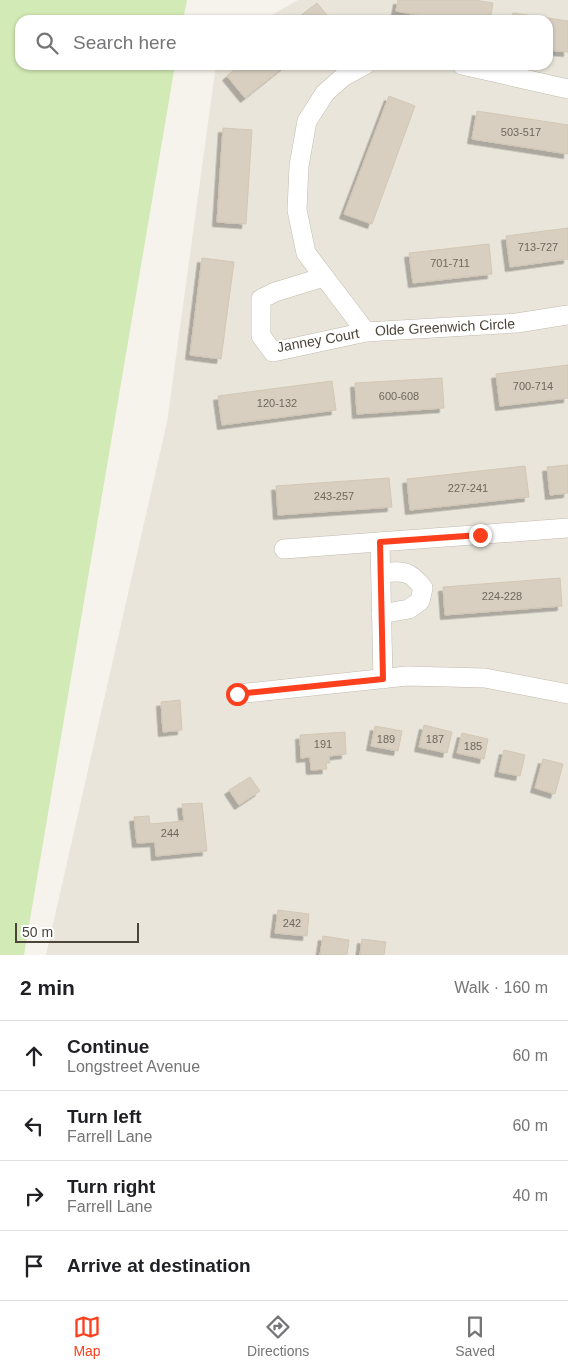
<!DOCTYPE html>
<html lang="en">
<head>
<meta charset="utf-8">
<style>
  :root { --surface:#fff; --page:#f2f2f2; --text:#202124; --muted:#757577; --line:#e0e0e0; --accent:#fc3f1d }
  body { margin:0; font-family:Arial,sans-serif; background:var(--page); color:var(--text) }
  .scale { position:absolute; left:15px; bottom:12px; width:124px; box-sizing:border-box; padding-left:5px; border:2px solid #4b4439; border-top:0; font-size:14px; line-height:18px; white-space:nowrap; color:#4b4439; -webkit-text-stroke:4px #fff; paint-order:stroke }
  .stop { position:absolute; width:15px; height:15px; margin:-11px; border:4px solid #fc3f1d; border-radius:50%; background:#fff }
  .stop.end { background:#fc3f1d; border-color:#fff; box-shadow:0 1px 5px #0008 }
  .list { margin:0; padding:0; list-style:none }
  h2 { display:flex; justify-content:space-between; align-items:center; height:65px; margin:0; padding:0 20px; font-size:21px }
  h2 small { font-size:16px; font-weight:400; color:var(--muted) }
  .list li { display:grid; grid-template-columns:32px 1fr auto; gap:15px; align-items:center; box-sizing:border-box; height:70px; padding:0 20px; border-top:1px solid var(--line) }
  .list b { display:block; font-size:19px; white-space:nowrap }
  .list p { margin:0; font-size:16px; white-space:nowrap; color:var(--muted) }
  .list em { font-size:16px; font-style:normal; color:var(--muted) }
  .icon { flex:none; width:28px; height:28px; fill:none; stroke:currentColor; stroke-width:2; stroke-linecap:round; stroke-linejoin:round }
  .map { position:relative; flex:none; width:568px; height:955px; overflow:hidden }
  .search { position:absolute; background:var(--surface); box-shadow:0 1px 4px #0004; left:15px; right:15px; top:15px; height:55px; display:flex; align-items:center; gap:12px; box-sizing:border-box; padding:0 18px; border-radius:15px; color:var(--muted); font-size:19px }
  .sheet { height:345px; background:var(--surface) }
  nav { display:flex; justify-content:space-around; align-items:center; box-sizing:border-box; height:70px; border-top:1px solid var(--line); background:var(--surface); font-size:14px; color:var(--muted) }
  nav a { display:grid; justify-items:center; gap:2px }
  nav .on { color:var(--accent) }
  .map>svg:first-child { display:block }
  .residential { fill:#eae5da }
  .green { fill:#d2eab5 }
  .building { fill:#d8cfc1; stroke:#d3c7b4; filter:url(#shadow) }
  .lines { fill:none; stroke-linecap:round; stroke-linejoin:round }
  .street-casing { stroke:#c2bbae; stroke-width:20 }
  .street { stroke:#fff; stroke-width:19 }
  .route { stroke:#fc3f1d; stroke-width:6 }
  .labels { text-anchor:middle; dominant-baseline:central; stroke-width:4; stroke-linejoin:round; paint-order:stroke }
  .number-label { font-size:11px; fill:#6e675b }
  .street-label { font-size:14px; fill:#4b4439; stroke:#fff }
</style>
</head>
<body>
<div class="map">
<svg width="568" height="955" viewBox="0 0 568 955">
  <defs>
    <filter id="shadow"><feDropShadow dx="-4.5" dy="4.5" stdDeviation="0" flood-color="#0004"/></filter>
  </defs>
  <rect width="100%" height="100%" fill="#f6f3ec"/>
  <path class="residential" d="M298 0H568V955H46L167 422 216 65H548V20H263Z"/>
  <path class="green" d="M0 0H187L183 20H20V65H175L24 955H0Z"/>
  <g class="building">
    <path d="M398 0H474L493 3 490 20H444L396 11Z"/>
    <path d="M317 3 331 20H295Z"/>
    <path d="M513 13 568 21V52L548 50V20H512Z"/>
    <path d="M240 65H286L245 98 227 76Z"/>
    <path d="M389 96 415 106 372 224 344 214Z"/>
    <path d="M477 111 568 125V154L472 139Z"/>
    <path d="M223 128 252 130 246 224 217 222Z"/>
    <path d="M568 228V259L510 267 506 236Z"/>
    <path d="M489 244 492 274 413 283 409 253Z"/>
    <path d="M202 258 234 262 221 359 190 355Z"/>
    <path d="M568 365V398L500 406 496 374Z"/>
    <path d="M442 378 444 408 357 414 355 383Z"/>
    <path d="M332 381 336 410 222 425 218 396Z"/>
    <path d="M568 465V493L550 495 547 467Z"/>
    <path d="M525 466 529 497 410 510 407 479Z"/>
    <path d="M389 478 392 507 278 515 276 486Z"/>
    <path d="M560 578 562 606 445 615 443 587Z"/>
    <path d="M180 700 182 730 163 732 161 702Z"/>
    <path d="M424 725 452 732 447 753 419 747Z"/>
    <path d="M375 726 402 731 398 751 371 746Z"/>
    <path d="M345 732 346 754 329 756 330 763H326L327 769 311 770 310 757 301 758 300 735Z"/>
    <path d="M462 733 488 739 484 759 457 753Z"/>
    <path d="M504 750 525 755 520 776 499 772Z"/>
    <path d="M543 759 563 764 555 794 535 788Z"/>
    <path d="M250 777 260 791 239 805 229 790Z"/>
    <path d="M202 803 207 851 156 856 155 842 137 843 134 817 149 816 150 824 184 821 182 804Z"/>
    <path d="M278 910 309 914 307 936 275 933Z"/>
    <path d="M323 936 349 940 347 955H320Z"/>
    <path d="M362 939 386 942 384 955H360Z"/>
  </g>
  <g class="lines">
    <defs>
      <g id="street">
        <path d="M365 65 343 77 325 93 307 121 299 166 297 210 306 253 366 332 517 323 568 315"/>
        <path d="M462 65 568 89"/>
        <path d="M324 277 275 292 261 299V336L273 352 366 332"/>
        <path d="M380 542 383 679"/>
        <path d="M284 549 568 528"/>
        <path d="M381 573C402 571 409 569 423 588L420 601 409 609 381 614"/>
        <path d="M237 694 407 676 485 678 568 694"/>
      </g>
    </defs>
    <use href="#street" class="street-casing"/>
    <use href="#street" class="street"/>
  </g>
  <g class="lines">
    <path class="route" d="M237 694 383 679 380 542 480 535"/>
  </g>
  <g class="labels">
    <g class="number-label">
      <text x="521" y="132">503-517</text>
      <text x="538" y="247">713-727</text>
      <text x="450" y="263">701-711</text>
      <text x="533" y="386">700-714</text>
      <text x="399" y="396">600-608</text>
      <text x="277" y="403">120-132</text>
      <text x="468" y="488">227-241</text>
      <text x="334" y="496">243-257</text>
      <text x="502" y="596">224-228</text>
      <text x="386" y="739">189</text>
      <text x="435" y="739">187</text>
      <text x="323" y="744">191</text>
      <text x="473" y="746">185</text>
      <text x="170" y="833">244</text>
      <text x="292" y="923">242</text>
    </g>
    <g class="street-label">
      <text transform="translate(445 327) rotate(-3)">Olde Greenwich Circle</text>
      <text transform="translate(318 340) rotate(-10)">Janney Court</text>
    </g>
  </g>
</svg>
<div class="scale">50 m</div>
<div class="stop" style="left:237px;top:694px"></div>
<div class="stop end" style="left:480px;top:535px"></div>
<div class="search"><svg class="icon" aria-label="search" viewBox="0 0 24 24"><circle cx="10" cy="10" r="6"/><path d="M15 15l6 6"/></svg>Search here</div>
</div>
<section class="sheet">
<h2>2 min<small>Walk · 160 m</small></h2>
<ul class="list">
<li><svg class="icon" aria-label="ahead" viewBox="0 0 24 24"><path d="M12 20V5M6 11l6-6 6 6"/></svg><div><b>Continue</b><p>Longstreet Avenue</p></div><em>60 m</em></li>
<li><svg class="icon" aria-label="left" viewBox="0 0 24 24"><path d="M17 20v-9H6M10 6l-5 5 5 5"/></svg><div><b>Turn left</b><p>Farrell Lane</p></div><em>60 m</em></li>
<li><svg class="icon" aria-label="right" viewBox="0 0 24 24"><path d="M7 20v-9h11M14 6l5 5-5 5"/></svg><div><b>Turn right</b><p>Farrell Lane</p></div><em>40 m</em></li>
<li><svg class="icon" aria-label="arrive" viewBox="0 0 24 24"><path d="M6 21V4h12l-3 4 3 4H6"/></svg><div><b>Arrive at destination</b></div></li>
</ul>
</section>
<nav>
<a class="on"><svg class="icon" aria-label="map" viewBox="0 0 24 24"><path d="M3 6l6-2 6 2 6-2v14l-6 2-6-2-6 2zM9 4v14M15 6v14"/></svg>Map</a>
<a><svg class="icon" aria-label="directions" viewBox="0 0 24 24"><path d="M12 3l9 9-9 9-9-9zM9 14v-3h6M13 9l2 2-2 2"/></svg>Directions</a>
<a><svg class="icon" aria-label="saved" viewBox="0 0 24 24"><path d="M7 4h10v16l-5-4-5 4z"/></svg>Saved</a>
</nav>
</body>
</html>
